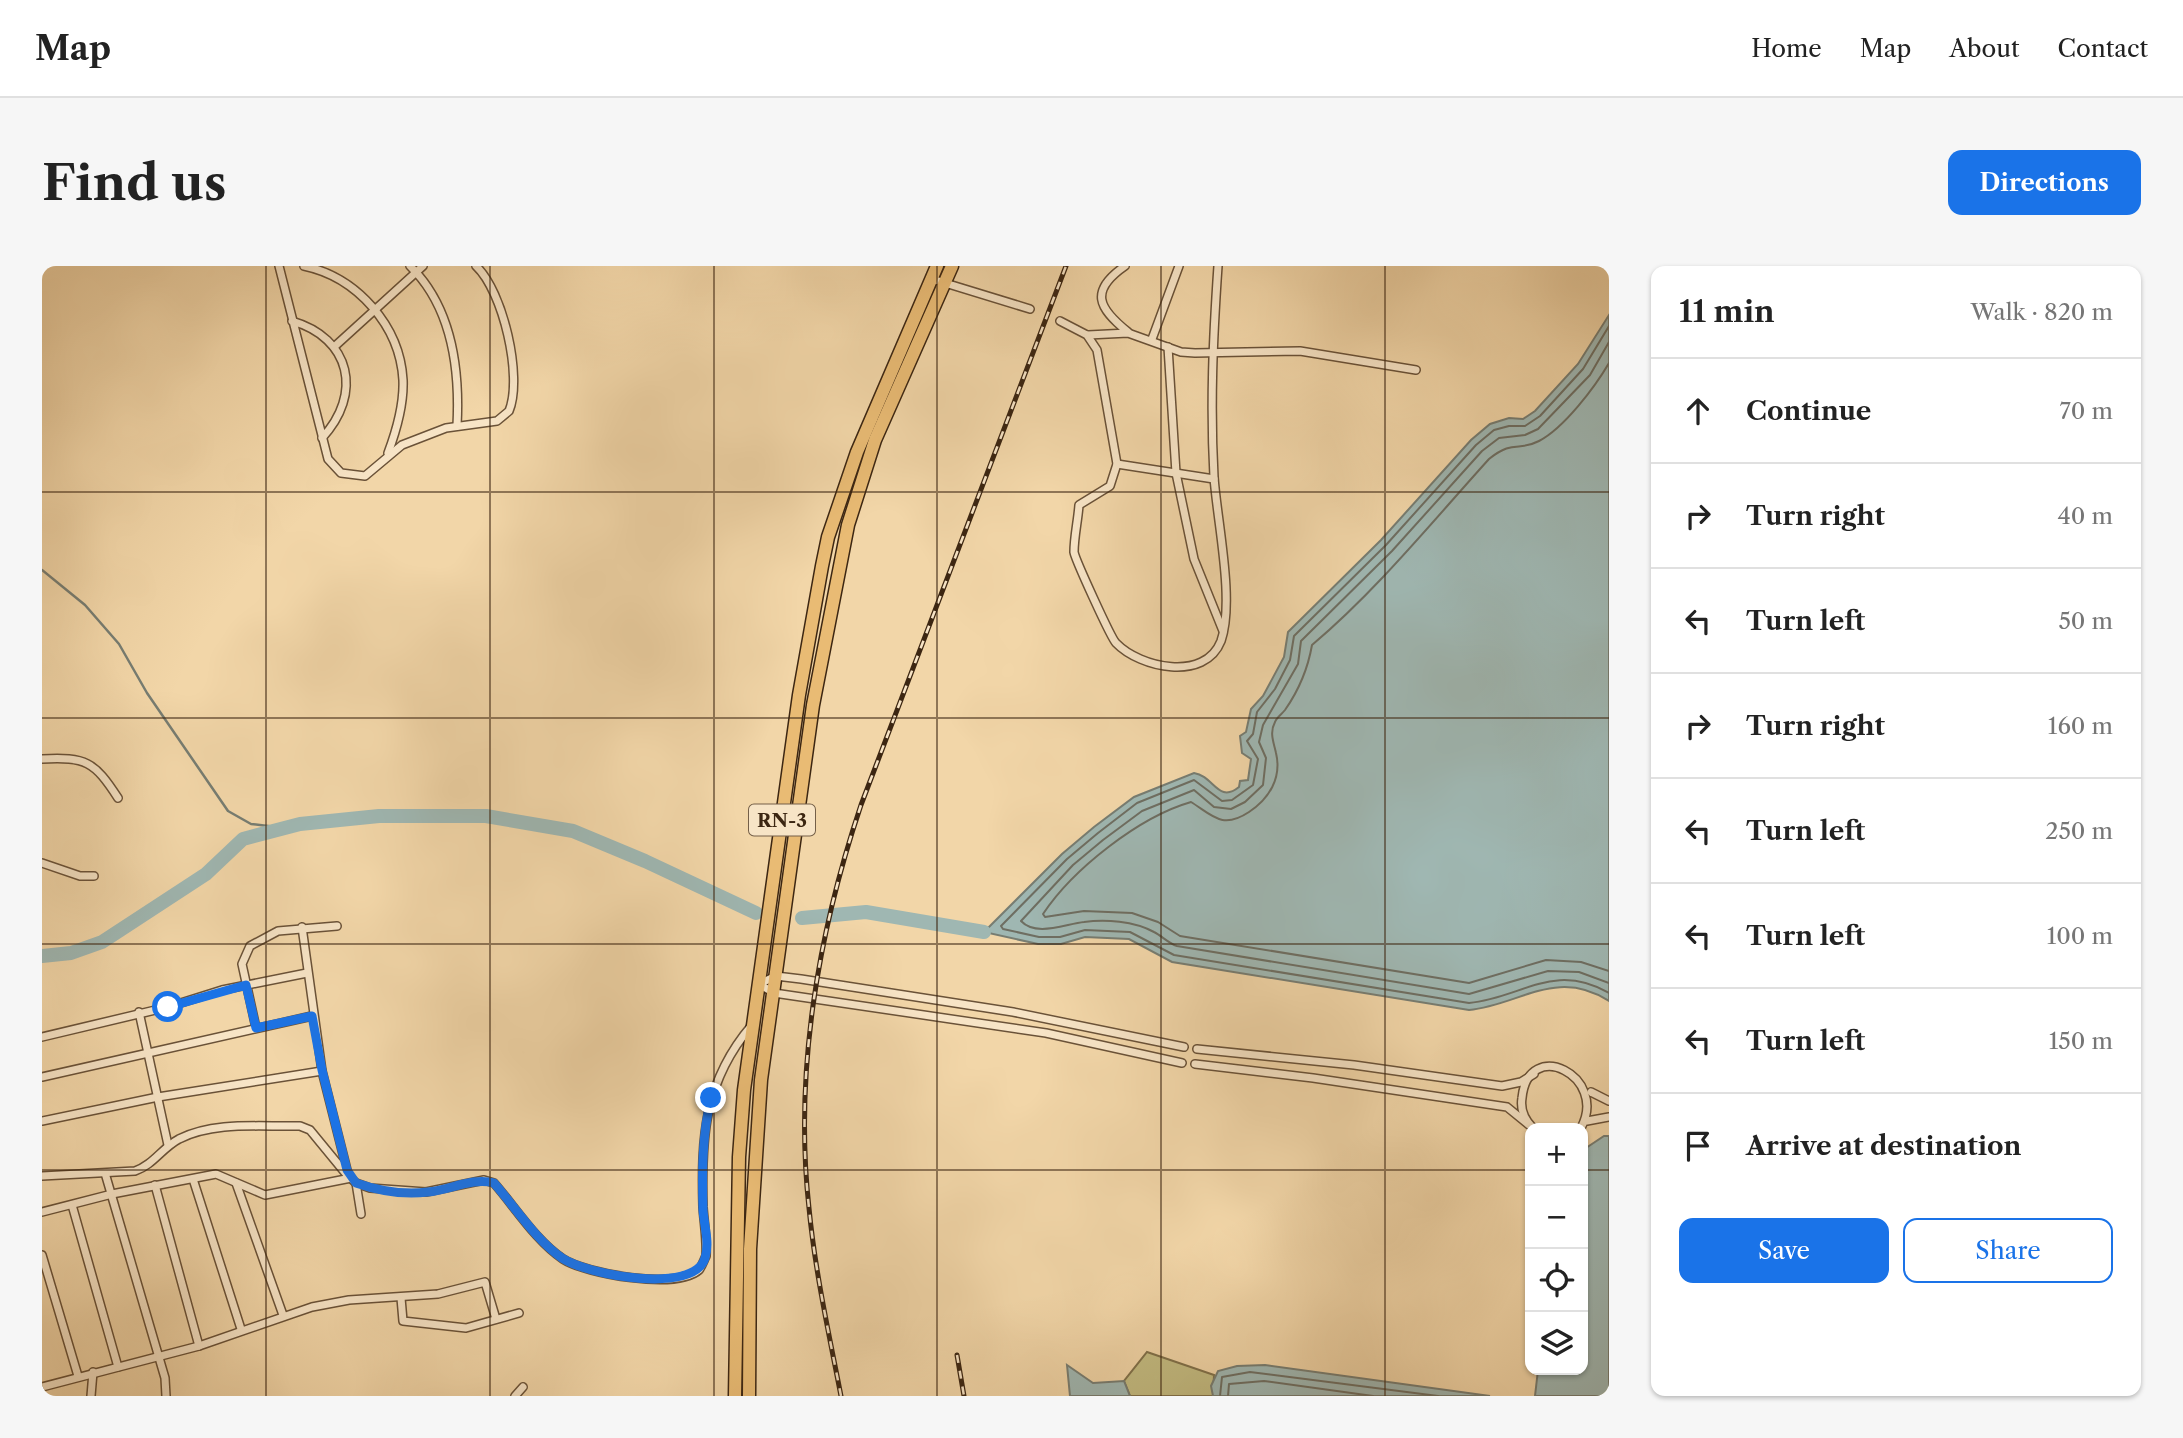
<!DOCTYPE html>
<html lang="en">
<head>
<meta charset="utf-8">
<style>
  :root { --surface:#fff; --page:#f6f6f6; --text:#222; --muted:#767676; --line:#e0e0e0; --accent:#1a73e8 }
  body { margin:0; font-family:"Libre Caslon Text",serif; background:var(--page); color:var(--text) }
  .controls { position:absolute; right:21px; bottom:21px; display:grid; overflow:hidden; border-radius:14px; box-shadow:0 2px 5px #0004 }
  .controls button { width:63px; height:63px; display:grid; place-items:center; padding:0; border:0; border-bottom:2px solid var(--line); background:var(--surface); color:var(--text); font:35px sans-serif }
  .stop { position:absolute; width:21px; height:21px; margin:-16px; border:5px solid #1a73e8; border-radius:50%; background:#fff }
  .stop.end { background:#1a73e8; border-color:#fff; box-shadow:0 2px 7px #0008 }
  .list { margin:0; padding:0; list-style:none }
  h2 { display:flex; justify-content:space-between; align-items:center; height:91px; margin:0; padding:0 28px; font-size:30px }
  h2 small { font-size:23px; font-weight:400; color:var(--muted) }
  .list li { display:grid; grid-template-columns:46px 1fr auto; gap:21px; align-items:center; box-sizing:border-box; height:105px; padding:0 28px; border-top:2px solid var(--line) }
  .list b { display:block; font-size:26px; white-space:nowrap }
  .list em { font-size:23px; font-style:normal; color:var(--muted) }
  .actions { display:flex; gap:14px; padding:21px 28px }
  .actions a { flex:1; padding:16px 0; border:2px solid var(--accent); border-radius:14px; text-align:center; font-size:24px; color:var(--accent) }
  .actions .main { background:var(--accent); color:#fff }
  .icon { flex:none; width:38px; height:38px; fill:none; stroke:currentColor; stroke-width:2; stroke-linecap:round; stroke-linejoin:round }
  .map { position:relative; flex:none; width:1567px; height:1130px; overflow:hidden; border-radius:14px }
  header { display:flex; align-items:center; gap:42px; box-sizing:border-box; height:98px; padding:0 35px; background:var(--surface); border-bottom:2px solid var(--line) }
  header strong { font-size:33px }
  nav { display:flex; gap:38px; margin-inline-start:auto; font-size:24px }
  .intro { display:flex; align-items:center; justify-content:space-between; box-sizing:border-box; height:168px; padding:0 42px }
  h1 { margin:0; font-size:49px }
  .button { padding:18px 32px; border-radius:14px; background:var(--accent); color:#fff; font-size:24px; font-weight:700 }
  main { display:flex; gap:42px; padding:0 42px }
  aside { flex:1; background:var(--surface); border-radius:14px; box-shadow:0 2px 5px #0004 }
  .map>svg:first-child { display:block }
  .green { fill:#c3bc82; stroke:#80714a; stroke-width:2 }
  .water { fill:#9fb7b2; stroke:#777d72; stroke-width:2 }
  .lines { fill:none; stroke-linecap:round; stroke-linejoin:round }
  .shore { stroke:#6e6e62; stroke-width:2 }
  .stream { stroke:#777d72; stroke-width:2.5 }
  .river { stroke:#9fb7b2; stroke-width:14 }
  .street-casing { stroke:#6a5238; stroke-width:10 }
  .highway-casing { stroke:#3c2612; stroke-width:15 }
  .street { stroke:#f7e4c6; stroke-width:7 }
  .highway { stroke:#e9bb74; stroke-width:12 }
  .rail-casing { stroke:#3c2612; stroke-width:5 }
  .rail { stroke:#f7e4c6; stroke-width:2.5; stroke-dasharray:8; stroke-linecap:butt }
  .route { stroke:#1a73e8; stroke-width:9 }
  .grid { fill:none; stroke:#3c2612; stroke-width:2; stroke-opacity:0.55 }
  .labels { text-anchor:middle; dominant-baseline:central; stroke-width:6; stroke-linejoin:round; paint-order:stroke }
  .shield { fill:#f7e4c6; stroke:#745f48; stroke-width:2 }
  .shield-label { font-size:19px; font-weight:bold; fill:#3c2612 }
</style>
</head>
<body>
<header>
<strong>Map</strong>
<nav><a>Home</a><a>Map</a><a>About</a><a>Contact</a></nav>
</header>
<div class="intro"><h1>Find us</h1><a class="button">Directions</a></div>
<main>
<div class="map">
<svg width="1567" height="1130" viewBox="0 0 1567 1130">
  <rect width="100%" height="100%" fill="#f2d6a8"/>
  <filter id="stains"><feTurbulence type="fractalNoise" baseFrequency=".00286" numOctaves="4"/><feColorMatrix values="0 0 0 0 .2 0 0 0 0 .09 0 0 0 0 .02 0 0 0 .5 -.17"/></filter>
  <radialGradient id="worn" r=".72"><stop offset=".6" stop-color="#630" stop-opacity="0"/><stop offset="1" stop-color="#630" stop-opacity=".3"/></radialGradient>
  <path class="green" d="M1105 1086 1172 1109 1171 1130H1088L1082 1115Z"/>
  <g class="water">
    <path d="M1567 49V735C1514 701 1478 739 1427 744L1130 696 1087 673 1043 671 1019 678H996L942 666 1020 588 1052 561 1092 531 1152 507C1172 510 1176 538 1197 521L1198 515 1206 514 1209 493 1200 487 1198 470 1204 466 1209 443 1221 430 1242 391 1246 366 1339 274 1429 174 1448 158 1467 152 1481 153 1493 145 1536 98Z"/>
    <path d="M1562 870H1567V1130H1493L1496 1104H1541V884Z"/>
    <path d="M1025 1099 1051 1117 1082 1115 1088 1130H1028Z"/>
    <path d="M1223 1099 1448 1130H1171L1169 1120 1176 1105 1195 1100Z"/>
  </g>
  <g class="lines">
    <g class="shore">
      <path d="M1567 60 1541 103 1498 150 1483 160H1467L1452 164 1434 179 1344 279 1252 370 1248 394 1233 423 1215 446 1211 468 1205 475 1216 493 1211 519 1190 534 1180 535 1152 514 1095 537 1056 567 1025 593 959 660 961 663 997 671H1018L1043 664 1088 666 1132 689 1427 737C1480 732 1511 695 1567 727"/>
      <path d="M1567 76 1548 109 1496 163 1483 169 1457 172 1440 185 1350 285 1259 375 1256 398 1221 459 1217 476 1224 492 1221 519 1203 536 1189 543 1172 541 1152 524 1100 545 1061 574 1031 599 979 655C994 671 1023 658 1042 656 1063 653 1092 655 1112 666 1120 670 1126 677 1135 680L1427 728 1506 705 1537 706 1567 717"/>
      <path d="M1567 97C1553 121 1522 162 1497 175 1476 186 1472 173 1447 193 1390 256 1335 324 1270 379 1266 402 1257 424 1243 444 1240 448 1235 451 1233 456 1227 467 1232 477 1234 487 1240 512 1227 533 1207 546 1180 564 1170 549 1149 536 1097 551 1031 603 1001 648L1003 651 1042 645 1090 647 1116 656 1138 670 1427 717 1504 694 1539 696 1567 705"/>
      <path d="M1178 1130 1180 1111 1208 1106 1396 1130"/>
      <path d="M1186 1130 1187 1118 1222 1115 1331 1130"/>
    </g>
    <path class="stream" d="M0 304 43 339 77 378 105 427 186 545 209 558 242 562"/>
    <g class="river">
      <path d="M760 652 824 646 942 666"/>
      <path d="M0 690 29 687 60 676 164 608 201 573 258 558 337 550H444L531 565 603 595 714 647"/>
    </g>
    <defs>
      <g id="street">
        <path d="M237 0 286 193 299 207 323 210 360 179 404 162 455 155 467 145C481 111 461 25 434 0"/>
        <path d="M262 0C315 11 358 60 361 114 362 139 355 163 346 187"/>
        <path d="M368 0C410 41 418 104 415 160"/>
        <path d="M1083 0C1047 25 1056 42 1086 66"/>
        <path d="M890 13 988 43"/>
        <path d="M250 55C309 72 321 128 280 172"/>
        <path d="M1018 55 1045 69 1055 84 1075 198 1068 220 1037 239C1036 254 1032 271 1032 286 1033 293 1069 372 1074 377 1098 402 1163 416 1179 375 1193 335 1175 255 1172 211 1168 138 1171 73 1176 0"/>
        <path d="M1046 69 1086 67 1139 86 1153 87 1258 85 1374 104"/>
        <path d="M1110 73 1137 0"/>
        <path d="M292 81 381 0"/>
        <path d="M1126 81 1134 207 1152 293 1181 365"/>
        <path d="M1075 198 1172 213"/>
        <path d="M0 493C44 491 52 495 76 532"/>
        <path d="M0 597 38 610H52"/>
        <path d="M260 661 280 805 306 908"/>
        <path d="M717 718 734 710 759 713 971 746 1142 781"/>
        <path d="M717 718 732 727 1004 767 1140 797"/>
        <path d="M97 746 126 879"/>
        <path d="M214 762 200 698 208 680 236 665 295 660"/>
        <path d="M0 771 126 741 180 724 265 707"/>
        <path d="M1155 783 1312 799 1460 820 1479 816 1492 808"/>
        <path d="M1153 798 1271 812 1465 841 1487 859"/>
        <path d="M0 811 270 750"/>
        <path d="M1549 826 1567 835"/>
        <path d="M0 855 116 831 280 805"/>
        <path d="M1545 855 1567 851"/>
        <path d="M1491 862C1483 854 1478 844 1480 832 1486 770 1567 810 1539 862"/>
        <path d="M63 907 123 1112 124 1130"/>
        <path d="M0 910 93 905C111 899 120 882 137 873 173 855 218 861 258 860L268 864 305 909 314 917 328 922 384 926 442 914 452 917C473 941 494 975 521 993 544 1008 635 1024 657 1004 660 1000 662 994 664 990 665 973 662 957 661 941 659 871 662 815 710 759"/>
        <path d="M151 913 199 1063"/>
        <path d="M194 917 241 1049"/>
        <path d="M314 917 319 948"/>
        <path d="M113 919 157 1080"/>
        <path d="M30 939 76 1101"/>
        <path d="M0 946 70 928 174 908 223 929 309 912"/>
        <path d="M1488 965V985"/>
        <path d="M0 989 36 1110"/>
        <path d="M359 1032 361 1055 424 1062 477 1047"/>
        <path d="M0 1121 157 1080 270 1041 307 1034 396 1028 443 1016 454 1053"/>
        <path d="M49 1130 51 1106"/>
        <path d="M473 1130 481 1121"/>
      </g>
      <g id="highway">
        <path d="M693 1130 697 891 702 824 757 429 780 300 786 271 815 186 895 0"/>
        <path d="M707 1130 708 983 719 814 771 439 806 259 833 174 910 0"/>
      </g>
    </defs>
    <use href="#street" class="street-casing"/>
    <use href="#highway" class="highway-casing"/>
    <use href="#street" class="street"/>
    <use href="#highway" class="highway"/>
    <defs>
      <g id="rail">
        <path d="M915 1089 922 1130"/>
        <path d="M799 1130C787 1068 773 1005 767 942 752 807 776 667 819 539L1024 0"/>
      </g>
    </defs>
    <use href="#rail" class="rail-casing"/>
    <use href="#rail" class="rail"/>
  </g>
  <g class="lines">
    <path class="route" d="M126 741 204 719 214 762 270 750 280 804 305 904 314 917C337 925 362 929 386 926 408 924 431 911 452 917 473 941 494 974 520 992 545 1009 652 1029 663 992 668 977 662 959 661 944 660 906 660 869 669 832"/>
  </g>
  <path class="grid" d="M224 0V1130M448 0V1130M672 0V1130M895 0V1130M1119 0V1130M1343 0V1130M0 226H1567M0 452H1567M0 678H1567M0 904H1488M1541 904H1567"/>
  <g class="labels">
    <rect class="shield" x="707" y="538.5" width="66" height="31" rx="5"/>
    <g class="shield-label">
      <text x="740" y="554">RN-3</text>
    </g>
  </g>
  <rect width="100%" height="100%" filter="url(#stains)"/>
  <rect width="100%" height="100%" fill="url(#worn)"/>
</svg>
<div class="controls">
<button>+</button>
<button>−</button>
<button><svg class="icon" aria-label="locate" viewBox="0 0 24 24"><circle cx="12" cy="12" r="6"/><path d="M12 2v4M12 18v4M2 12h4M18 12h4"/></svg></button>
<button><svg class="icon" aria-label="layers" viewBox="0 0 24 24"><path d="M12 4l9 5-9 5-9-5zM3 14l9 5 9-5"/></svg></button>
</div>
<div class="stop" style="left:126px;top:741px"></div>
<div class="stop end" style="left:669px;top:832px"></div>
</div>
<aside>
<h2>11 min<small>Walk · 820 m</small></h2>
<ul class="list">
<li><svg class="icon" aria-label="ahead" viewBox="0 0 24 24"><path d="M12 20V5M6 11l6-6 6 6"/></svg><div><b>Continue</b></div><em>70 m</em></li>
<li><svg class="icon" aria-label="right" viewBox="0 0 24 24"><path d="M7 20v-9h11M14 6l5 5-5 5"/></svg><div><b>Turn right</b></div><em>40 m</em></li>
<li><svg class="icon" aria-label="left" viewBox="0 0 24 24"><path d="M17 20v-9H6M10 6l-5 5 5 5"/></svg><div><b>Turn left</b></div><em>50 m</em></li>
<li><svg class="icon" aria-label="right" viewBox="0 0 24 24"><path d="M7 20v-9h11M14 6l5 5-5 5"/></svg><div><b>Turn right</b></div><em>160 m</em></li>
<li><svg class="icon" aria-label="left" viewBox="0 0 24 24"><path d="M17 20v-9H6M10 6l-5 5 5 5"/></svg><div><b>Turn left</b></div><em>250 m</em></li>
<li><svg class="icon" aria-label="left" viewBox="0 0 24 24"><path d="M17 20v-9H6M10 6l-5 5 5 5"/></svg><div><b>Turn left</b></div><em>100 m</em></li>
<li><svg class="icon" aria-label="left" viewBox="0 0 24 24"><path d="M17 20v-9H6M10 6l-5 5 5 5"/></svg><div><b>Turn left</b></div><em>150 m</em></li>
<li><svg class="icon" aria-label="arrive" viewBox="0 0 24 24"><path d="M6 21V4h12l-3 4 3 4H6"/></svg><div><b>Arrive at destination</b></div></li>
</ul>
<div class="actions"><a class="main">Save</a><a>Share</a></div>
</aside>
</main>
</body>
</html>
